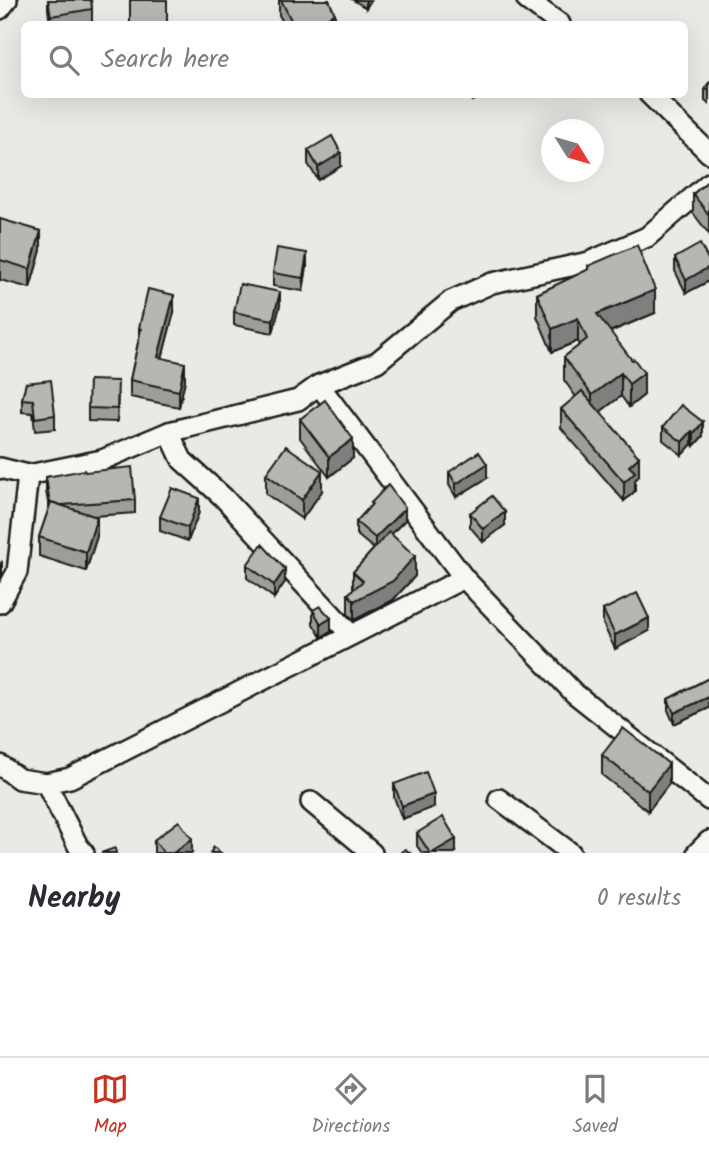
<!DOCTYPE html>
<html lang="en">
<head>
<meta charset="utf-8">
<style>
  :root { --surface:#fff; --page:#f2f2f3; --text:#2b2b33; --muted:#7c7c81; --line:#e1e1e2; --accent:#c8321e }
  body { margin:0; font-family:Kalam,sans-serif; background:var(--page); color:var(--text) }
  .compass { position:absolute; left:541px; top:119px; width:63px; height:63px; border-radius:50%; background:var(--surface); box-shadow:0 7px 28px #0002; rotate:127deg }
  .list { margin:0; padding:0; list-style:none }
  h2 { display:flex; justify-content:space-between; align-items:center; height:91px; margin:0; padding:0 28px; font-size:30px }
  h2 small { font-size:23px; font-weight:400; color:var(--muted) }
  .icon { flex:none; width:38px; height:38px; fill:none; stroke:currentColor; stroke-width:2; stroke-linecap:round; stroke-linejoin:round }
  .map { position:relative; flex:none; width:709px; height:853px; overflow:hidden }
  .search { position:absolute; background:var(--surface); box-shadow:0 7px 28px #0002; left:21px; right:21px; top:21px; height:77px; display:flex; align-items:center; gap:18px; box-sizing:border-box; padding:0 24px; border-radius:10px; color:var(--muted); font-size:26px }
  .sheet { height:203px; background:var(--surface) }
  nav { display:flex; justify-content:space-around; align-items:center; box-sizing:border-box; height:98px; border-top:2px solid var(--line); background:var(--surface); font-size:19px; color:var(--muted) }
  nav a { display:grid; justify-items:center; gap:4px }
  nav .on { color:var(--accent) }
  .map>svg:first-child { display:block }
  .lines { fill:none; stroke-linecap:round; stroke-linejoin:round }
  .minor-casing { stroke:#1c1c1c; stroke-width:24 }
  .minor { stroke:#f6f6f2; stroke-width:19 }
  .wall { fill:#9d9d9a; stroke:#1c1c1c; stroke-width:2 }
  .shaded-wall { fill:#7f7f7d; stroke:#1c1c1c; stroke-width:2 }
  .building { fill:#b6b6b3; stroke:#1c1c1c; stroke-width:2 }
</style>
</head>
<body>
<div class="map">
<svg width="709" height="853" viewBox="0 0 709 853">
  <rect width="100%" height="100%" fill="#e9e9e5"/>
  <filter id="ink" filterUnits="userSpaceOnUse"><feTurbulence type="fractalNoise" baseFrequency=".0143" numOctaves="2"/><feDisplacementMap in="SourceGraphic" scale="14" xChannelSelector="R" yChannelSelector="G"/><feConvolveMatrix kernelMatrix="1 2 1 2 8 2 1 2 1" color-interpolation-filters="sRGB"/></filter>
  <g filter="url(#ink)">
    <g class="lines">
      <defs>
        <g id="minor">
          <path d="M527 0 560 24"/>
          <path d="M0 9 7 0"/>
          <path d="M649 94 709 153"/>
          <path d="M319 385 464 578 574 693 709 800"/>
          <path d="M169 432 182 460 223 497 351 635"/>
          <path d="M0 468 28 475 102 460 169 432 298 400 319 385 377 362 451 301 492 283 589 262 647 237 709 183"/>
          <path d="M0 603 17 572 28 475"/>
          <path d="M0 765 19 779 46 783 70 778 464 578"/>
          <path d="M46 783 78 846 84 853"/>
          <path d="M499 799 571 853"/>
          <path d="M311 802 372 853"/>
          <path d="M697 853 709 841"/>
        </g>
      </defs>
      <use href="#minor" class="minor-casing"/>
      <use href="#minor" class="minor"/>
    </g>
    <g class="wall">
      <path d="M48 0H91L92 9V22L79 24H50L48 9Z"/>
      <path d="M279 0H329L335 24H284L279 15Z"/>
      <path d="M353 0H371L366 8Z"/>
      <path d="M709 83V104L705 101V88Z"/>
      <path d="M308 150 341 166 318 180 308 164Z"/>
      <path d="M709 180V234L693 213V194Z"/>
      <path d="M0 219 41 250 30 288 0 280Z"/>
      <path d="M675 258 709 261V281L686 293 675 271Z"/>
      <path d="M307 266 303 291 273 286V273Z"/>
      <path d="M588 266 655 313 610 332 644 395 629 407 621 396 600 412 639 476 635 480V491L624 501 561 428V409L576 397 564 380V357L580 345 578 341 552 352 537 316V294L588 270Z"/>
      <path d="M280 305 273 333 234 325V312Z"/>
      <path d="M174 312 162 358 185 380 179 407 130 397V380L139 338V328Z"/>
      <path d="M26 383 55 415V429L35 431 33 413 22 412V399Z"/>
      <path d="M118 395 117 422 88 421V408Z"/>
      <path d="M300 419 353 458 329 477 300 438Z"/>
      <path d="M703 422V436L694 446 692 444 682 455 663 440V427Z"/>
      <path d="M85 472 135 500V513L94 516 97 536 86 571 39 556V537L49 508 46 491V477Z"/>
      <path d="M449 472 487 478 456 497 449 485Z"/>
      <path d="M266 474 322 491 302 519 266 494Z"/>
      <path d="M371 503 405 520 391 534 415 576 393 600 354 620 348 614V594L353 590V572L374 549 356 534V522L371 506Z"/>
      <path d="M199 512 188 541 160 531V517Z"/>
      <path d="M470 513 505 525 483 542 470 527Z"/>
      <path d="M247 565 285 582 274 598 247 578Z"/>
      <path d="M313 610 331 632 321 637 313 624Z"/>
      <path d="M603 610 649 631 615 649 603 624Z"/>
      <path d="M709 678V708L674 724 668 710V699Z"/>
      <path d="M602 755 669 784 648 811 602 775Z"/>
      <path d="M394 784 434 807 402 819 394 797Z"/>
      <path d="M417 833 456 852 454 853H422L417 846Z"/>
      <path d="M154 840 192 852 191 853H154Z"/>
    </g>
    <g class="shaded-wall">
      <path d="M366 0H371L366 8Z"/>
      <path d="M335 14V24H313Z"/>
      <path d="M472 94H487L472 101Z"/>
      <path d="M341 153V166L318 180V167Z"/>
      <path d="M41 231V250L30 288V269Z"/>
      <path d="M307 253V266L303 291V278Z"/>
      <path d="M709 267V281L686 293V280Z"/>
      <path d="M655 290V313L597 337V314Z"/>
      <path d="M280 292V305L273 333V320Z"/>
      <path d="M174 295V312L158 374V357Z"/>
      <path d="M578 318V341L552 352V329Z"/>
      <path d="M185 363V380L179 407V391Z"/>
      <path d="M621 373V396L592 418V395Z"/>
      <path d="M644 373V395L629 407V384Z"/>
      <path d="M703 422V436L694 446V433Z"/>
      <path d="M692 431V444L682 455V442Z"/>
      <path d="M353 439V458L329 477V457Z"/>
      <path d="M639 457V476L635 480V491L624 501V482L629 466Z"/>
      <path d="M487 464V478L456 497V484Z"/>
      <path d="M322 471V491L302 519V500Z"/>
      <path d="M199 498V512L188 541V528Z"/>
      <path d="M405 508V520L375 550V538Z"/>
      <path d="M505 512V525L483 542V529Z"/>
      <path d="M97 517V536L86 571V552Z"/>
      <path d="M415 556V576L393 600 354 620V601Z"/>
      <path d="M2 561V574L0 578V565Z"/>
      <path d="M285 569V582L274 598V585Z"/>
      <path d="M331 618V632L321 637V624Z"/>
      <path d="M649 618V631L615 649V635Z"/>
      <path d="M709 697V708L674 724V713Z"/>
      <path d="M669 764V784L648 811V791Z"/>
      <path d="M434 794V807L402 819V806Z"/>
      <path d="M192 839V852L191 853H173Z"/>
      <path d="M456 839V852L454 853H432Z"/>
    </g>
    <g class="building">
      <path d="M48 0H91L92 9 51 16Z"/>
      <rect x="130" y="0" width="37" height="24"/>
      <path d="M281 0H329L335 14 313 24H293Z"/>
      <path d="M709 83V91L705 88Z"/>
      <path d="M332 136 341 153 318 167 308 150Z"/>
      <path d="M709 180V215L693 194Z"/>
      <path d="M0 219 41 231 30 269 0 260Z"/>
      <path d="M700 244 709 261V267L686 280 675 258Z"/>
      <path d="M637 245 655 290 597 314 632 360 634 359 644 373 629 384 621 373 592 395 564 357 587 339 578 318 552 329 537 294 589 269 588 266Z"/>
      <path d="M277 248 307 253 303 278 273 273Z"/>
      <path d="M240 284 280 292 273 320 234 312Z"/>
      <path d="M148 289 174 295 158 357 185 363 179 391 130 380 141 329 139 328Z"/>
      <path d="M51 380 55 415 35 418 33 400 22 399 26 383Z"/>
      <path d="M89 380 118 381 117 409 88 408Z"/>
      <path d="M582 391 639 457 629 466 635 472 624 482 561 409Z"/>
      <path d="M325 400 353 439 329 457 300 419Z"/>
      <path d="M681 405 703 422 694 433 692 431 682 442 663 427Z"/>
      <path d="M286 446 322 471 302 500 266 474Z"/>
      <path d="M479 452 487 464 456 484 449 472Z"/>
      <path d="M132 467 135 500 61 505 51 502 50 504 46 477 84 470 85 472Z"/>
      <path d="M388 485 405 508 375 538 356 522 372 504 371 503Z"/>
      <path d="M172 488 199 498 188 528 160 517Z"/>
      <path d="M492 496 505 512 483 529 470 513Z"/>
      <path d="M51 502 97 517 86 552 39 537Z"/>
      <path d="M389 532 415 556 393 581 354 601 348 594 363 581 353 572Z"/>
      <path d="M262 544 285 569 274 585 247 565Z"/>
      <path d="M637 593 649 618 615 635 603 610Z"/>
      <path d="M320 606 331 618 321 624 313 610Z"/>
      <path d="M709 678V697L674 713 668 699Z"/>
      <path d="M623 728 669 764 648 791 602 755Z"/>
      <path d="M426 772 434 794 402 806 394 784Z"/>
      <path d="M443 817 456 839 432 853H430L417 833Z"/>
      <path d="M179 821 192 839 173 853H164L154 840Z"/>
      <path d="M214 847 221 853H210Z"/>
      <path d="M115 848 116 853H101Z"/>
      <path d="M405 849 410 853H400Z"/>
    </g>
  </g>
</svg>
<svg class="compass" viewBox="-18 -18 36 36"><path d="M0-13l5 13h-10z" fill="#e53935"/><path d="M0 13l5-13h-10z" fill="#7c7c81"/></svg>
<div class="search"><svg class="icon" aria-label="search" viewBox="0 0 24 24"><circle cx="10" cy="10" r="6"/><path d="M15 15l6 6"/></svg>Search here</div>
</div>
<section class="sheet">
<h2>Nearby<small>0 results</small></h2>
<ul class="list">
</ul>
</section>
<nav>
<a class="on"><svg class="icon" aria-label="map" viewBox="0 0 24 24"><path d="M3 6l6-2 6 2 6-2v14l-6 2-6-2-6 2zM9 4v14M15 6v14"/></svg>Map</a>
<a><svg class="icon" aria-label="directions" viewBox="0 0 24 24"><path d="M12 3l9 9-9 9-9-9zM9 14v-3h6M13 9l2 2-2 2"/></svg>Directions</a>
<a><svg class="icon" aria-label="saved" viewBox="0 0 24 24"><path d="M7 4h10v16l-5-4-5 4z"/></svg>Saved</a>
</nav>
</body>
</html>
